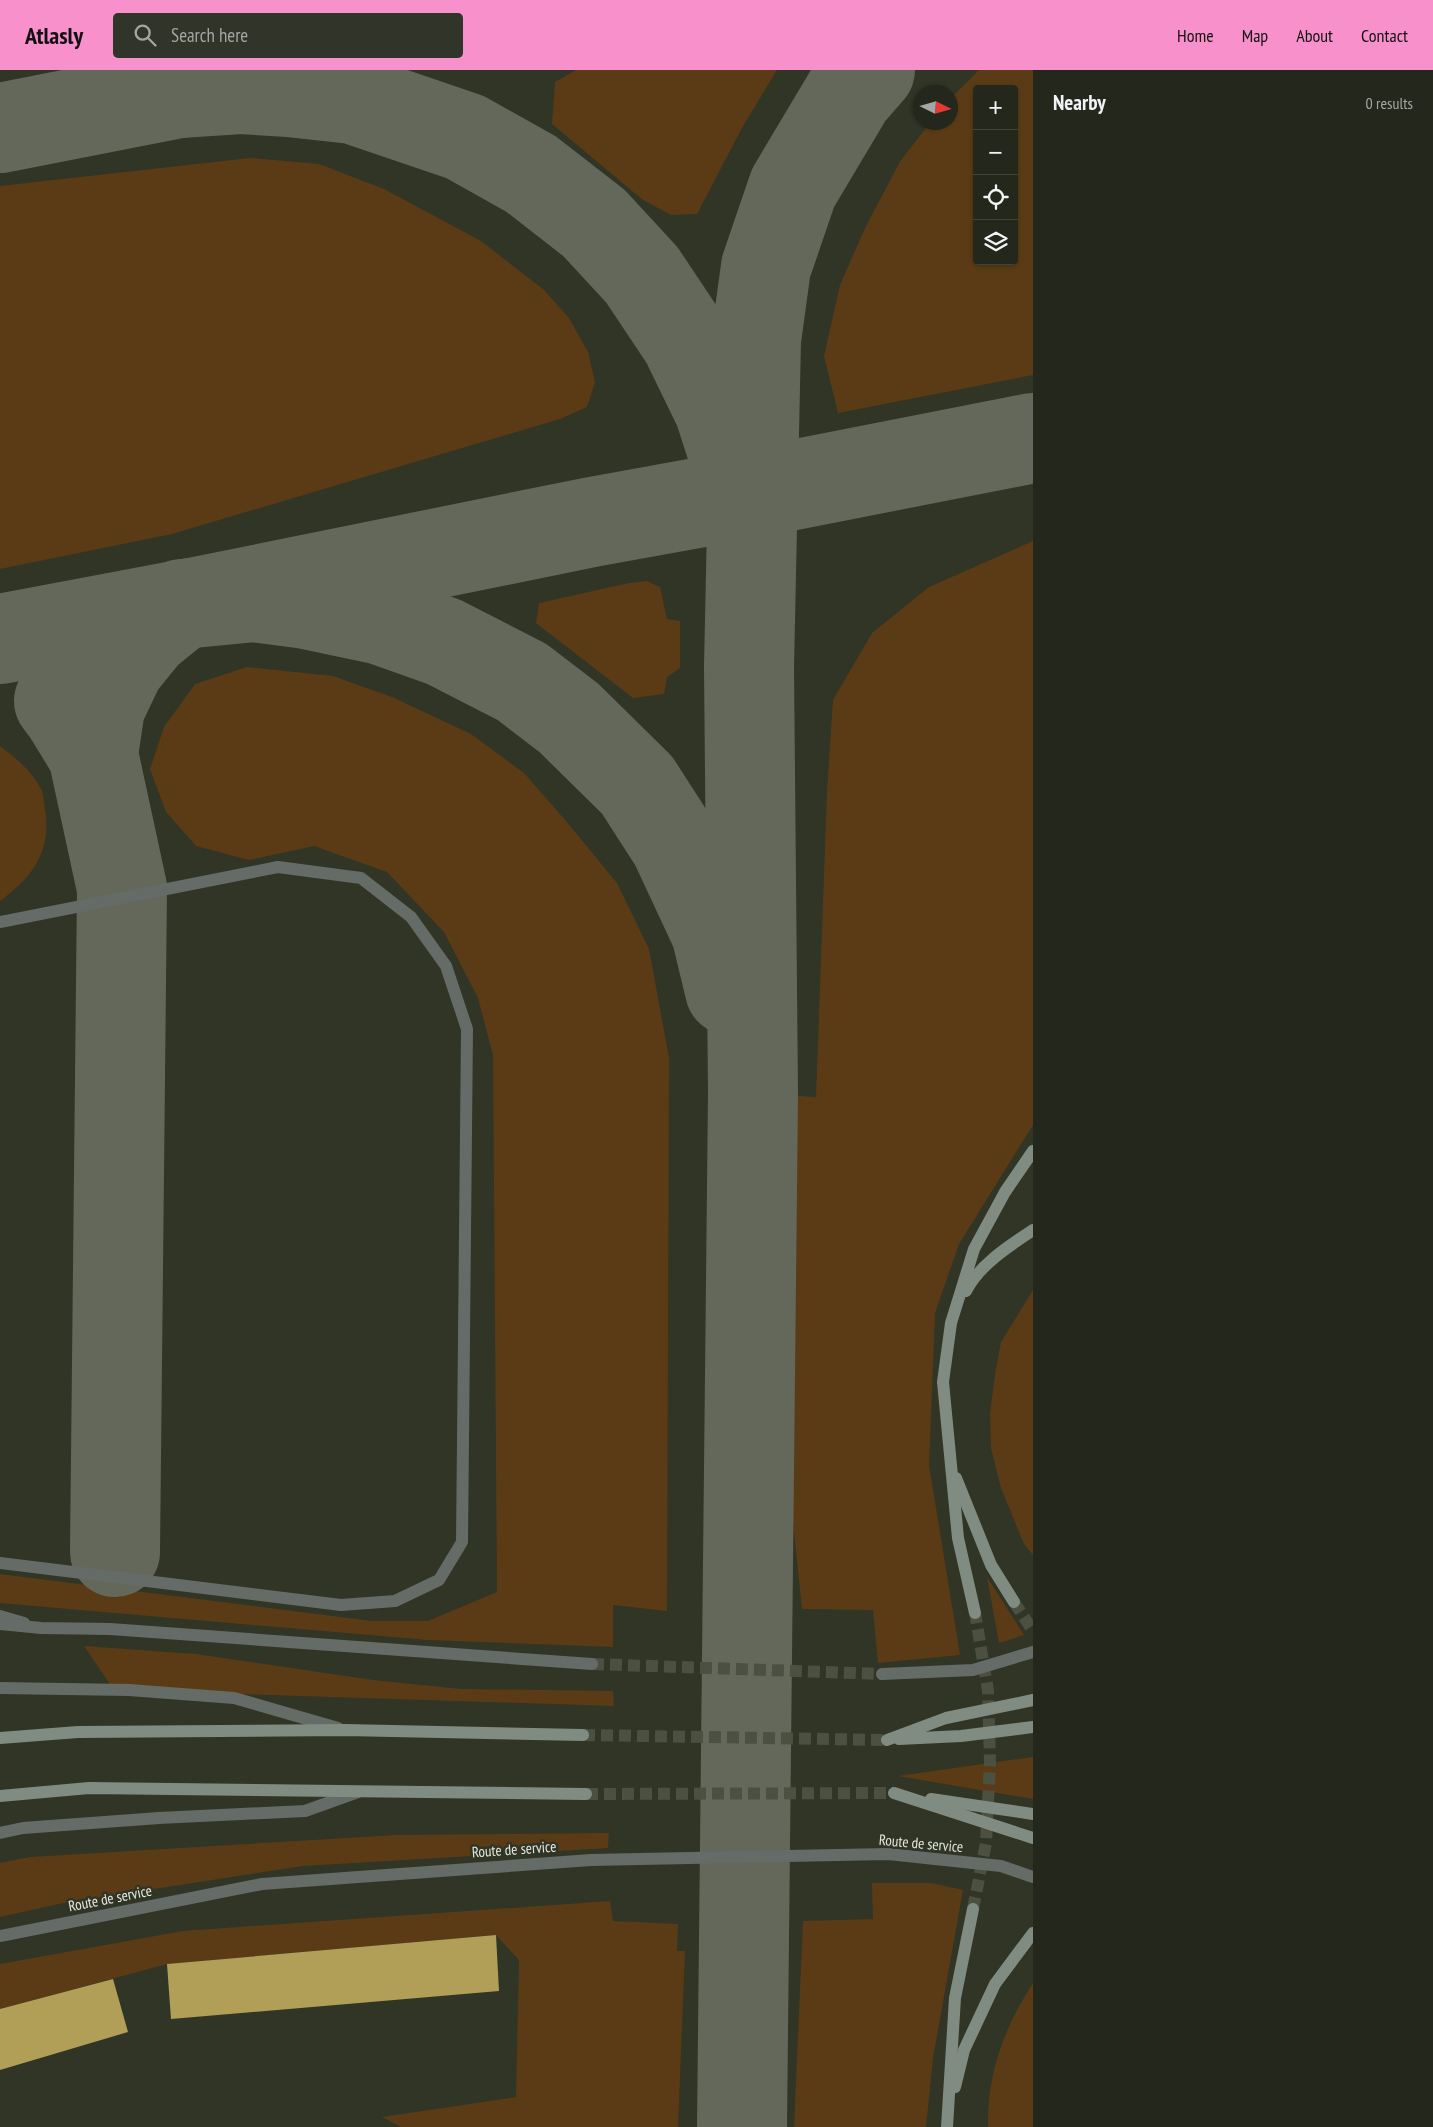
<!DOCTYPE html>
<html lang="en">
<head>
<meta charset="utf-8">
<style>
  :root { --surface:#24281c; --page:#303429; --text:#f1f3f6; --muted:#a3a6a3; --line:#41443b; --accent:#f890cc }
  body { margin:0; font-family:"PT Sans Narrow",sans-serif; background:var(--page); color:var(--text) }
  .controls { position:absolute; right:15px; top:15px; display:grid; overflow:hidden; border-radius:5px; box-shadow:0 1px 4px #0004 }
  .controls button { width:45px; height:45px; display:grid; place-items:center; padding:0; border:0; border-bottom:1px solid var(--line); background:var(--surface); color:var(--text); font:25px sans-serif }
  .compass { position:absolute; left:913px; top:15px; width:45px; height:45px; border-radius:50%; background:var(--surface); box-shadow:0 1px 4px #0004; rotate:95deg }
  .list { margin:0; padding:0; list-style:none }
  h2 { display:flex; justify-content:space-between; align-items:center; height:65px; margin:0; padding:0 20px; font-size:21px }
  h2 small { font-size:16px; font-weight:400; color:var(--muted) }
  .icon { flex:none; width:28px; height:28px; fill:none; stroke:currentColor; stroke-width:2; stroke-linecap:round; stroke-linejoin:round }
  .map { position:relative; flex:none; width:1033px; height:2057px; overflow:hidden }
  header { display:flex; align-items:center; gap:30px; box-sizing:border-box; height:70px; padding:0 25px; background:var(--accent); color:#111 }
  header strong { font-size:24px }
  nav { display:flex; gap:28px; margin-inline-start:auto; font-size:18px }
  .search { width:350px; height:45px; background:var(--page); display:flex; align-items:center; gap:12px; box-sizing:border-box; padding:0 18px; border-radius:5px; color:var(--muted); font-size:19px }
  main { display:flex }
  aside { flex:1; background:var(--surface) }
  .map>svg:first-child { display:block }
  .green { fill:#5b3b15; fill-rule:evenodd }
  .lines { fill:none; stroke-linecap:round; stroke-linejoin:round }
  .taxiway { stroke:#64685b; stroke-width:90 }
  .building { fill:#b19f57 }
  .street-tunnel { stroke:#4b5041; stroke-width:12; stroke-dasharray:12 6; stroke-linecap:butt }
  .secondary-tunnel { stroke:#4b5041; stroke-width:12; stroke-dasharray:12 6; stroke-linecap:butt }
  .lane { stroke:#656b66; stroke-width:12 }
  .street { stroke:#656b66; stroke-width:12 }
  .secondary { stroke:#808b82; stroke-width:12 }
  .labels { text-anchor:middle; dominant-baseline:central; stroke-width:5; stroke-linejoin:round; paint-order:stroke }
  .street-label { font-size:15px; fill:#e3e7dd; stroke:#303526 }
</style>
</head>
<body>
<header>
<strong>Atlasly</strong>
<div class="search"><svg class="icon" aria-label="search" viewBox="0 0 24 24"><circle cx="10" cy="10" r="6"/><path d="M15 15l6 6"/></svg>Search here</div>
<nav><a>Home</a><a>Map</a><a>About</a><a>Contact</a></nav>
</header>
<main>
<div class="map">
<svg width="1033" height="2057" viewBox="0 0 1033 2057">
  <rect width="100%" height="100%" fill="#303526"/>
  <g class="green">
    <path d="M576 0H777L743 56 697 144 671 145 643 130 552 54 555 12Z"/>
    <path d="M979 0H1033V305L838 343 824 286 840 215 866 156 901 90 930 53 951 52V28ZM977 19H1014V191H977Z"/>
    <path d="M250 88 319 94 384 119 481 171 544 220 569 248 588 282 595 312 587 337 560 349 172 464 0 499V116Z"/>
    <path d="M1033 471V1055L959 1174 935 1243 929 1395 960 1585 878 1593 873 1540 802 1539 753 1063 798 1026 816 1027 827 721 833 630 872 563 929 517Z"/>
    <path d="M647 511 660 517 667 549 680 551V598L667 607 664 624 633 628 536 553 539 533 629 513Z"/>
    <path d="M247 597 333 606 392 627 471 664 524 703 566 751 617 813 649 879 669 988 667 1541 613 1535V1577L428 1570 0 1533V1504L372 1551H428L497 1522 493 985 478 928 444 862 387 802 314 776 249 790 196 776 166 742 150 699 164 657 195 614Z"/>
    <path d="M0 676C16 688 33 702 42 721 44 726 44 734 45 740 52 781 32 808 0 831Z"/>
    <path d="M1033 1220V1485L1024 1474 1001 1418 991 1378 990 1343 996 1298 1001 1272Z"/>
    <path d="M987 1507 1024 1565 999 1573Z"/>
    <path d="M84 1576 196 1584 373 1610 461 1619 613 1621 614 1636 114 1620Z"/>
    <path d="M1033 1687V1729L898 1706Z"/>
    <path d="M609 1763 608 1778 303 1796 63 1833 0 1847V1793L30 1787 397 1765Z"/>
    <path d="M872 1813H932L963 1820 933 1988 926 2057H794L803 1851 873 1849Z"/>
    <path d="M610 1831 613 1851 678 1854 677 1881H685L678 2057H401L382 2047 516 2027 519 1890 496 1865 167 1894 0 1939V1894L183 1861Z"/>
    <path d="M1033 1913V2057H988C987 2003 1004 1958 1033 1913Z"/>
  </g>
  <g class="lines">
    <g class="taxiway">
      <path d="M179 23 240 19 289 22 353 29 465 67 531 104 594 153 642 205 686 271 719 339 738 398"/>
      <path d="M0 58 240 11"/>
      <path d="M0 569 202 531 592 452 752 423 1033 368"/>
      <path d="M59 631 68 643 93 684 122 818 115 1482"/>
      <path d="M93 684 100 637 120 595 146 563 182 534 253 527 306 534 382 550 444 572 522 612 569 648 637 715 675 774 716 862 730 920"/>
      <path d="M742 2057 753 1023 749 597 756 270 766 197 793 118 849 24 870 0"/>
    </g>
  </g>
  <g class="building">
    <path d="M496 1865 499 1921 171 1949 167 1894Z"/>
    <path d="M113 1909 128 1962 0 2000V1939Z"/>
  </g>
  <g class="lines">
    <path class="street-tunnel" d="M592 1594 882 1604"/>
    <g class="secondary-tunnel">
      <path d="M1014 1532 1033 1561"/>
      <path d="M583 1665 887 1670"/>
      <path d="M586 1724 894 1723"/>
      <path d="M973 1839 986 1773 990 1692 988 1621 975 1543"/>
    </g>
    <g class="lane">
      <path d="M0 852 278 797 361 808 411 847 446 896 467 959 462 1472 439 1510 395 1531 341 1535 0 1493"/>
      <path d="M0 1546 24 1553"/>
      <path d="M0 1618 129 1620 234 1628 338 1658"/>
      <path d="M0 1763 23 1758 159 1748 305 1741 358 1722"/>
    </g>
    <g class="street">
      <path d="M0 1554 41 1558 110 1559 592 1594"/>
      <path d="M882 1604 973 1600 1033 1582"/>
      <path d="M0 1866 262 1814 591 1790 888 1784 1001 1796 1033 1807"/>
    </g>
    <g class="secondary">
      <path d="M966 1221C979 1195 1009 1176 1033 1160"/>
      <path d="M956 1408 991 1495 1014 1532"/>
      <path d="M975 1543 958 1468 943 1312 951 1253 974 1179 1005 1122 1033 1081"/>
      <path d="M0 1668 78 1662 345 1660 583 1665"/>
      <path d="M899 1669 961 1666 1033 1657"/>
      <path d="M887 1670 946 1648 1033 1630"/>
      <path d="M894 1723 1033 1768"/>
      <path d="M0 1726 89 1718 586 1724"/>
      <path d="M931 1729 1033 1744"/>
      <path d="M955 2017 964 1980 995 1914 1033 1863"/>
      <path d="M947 2057 955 1928 973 1839"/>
    </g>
  </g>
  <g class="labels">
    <g class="street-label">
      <text transform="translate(921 1773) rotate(5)">Route de service</text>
      <text transform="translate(514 1779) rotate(-4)">Route de service</text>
      <text transform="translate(110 1828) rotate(-11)">Route de service</text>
    </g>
  </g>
</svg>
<div class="controls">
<button>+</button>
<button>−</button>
<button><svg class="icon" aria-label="locate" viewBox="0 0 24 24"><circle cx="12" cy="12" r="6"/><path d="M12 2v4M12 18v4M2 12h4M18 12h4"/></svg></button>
<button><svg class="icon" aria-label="layers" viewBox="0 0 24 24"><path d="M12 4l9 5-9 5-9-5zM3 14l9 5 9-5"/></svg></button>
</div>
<svg class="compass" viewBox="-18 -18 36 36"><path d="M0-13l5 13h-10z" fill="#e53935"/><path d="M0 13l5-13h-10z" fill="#a3a6a3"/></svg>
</div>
<aside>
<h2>Nearby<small>0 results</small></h2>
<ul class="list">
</ul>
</aside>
</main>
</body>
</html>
